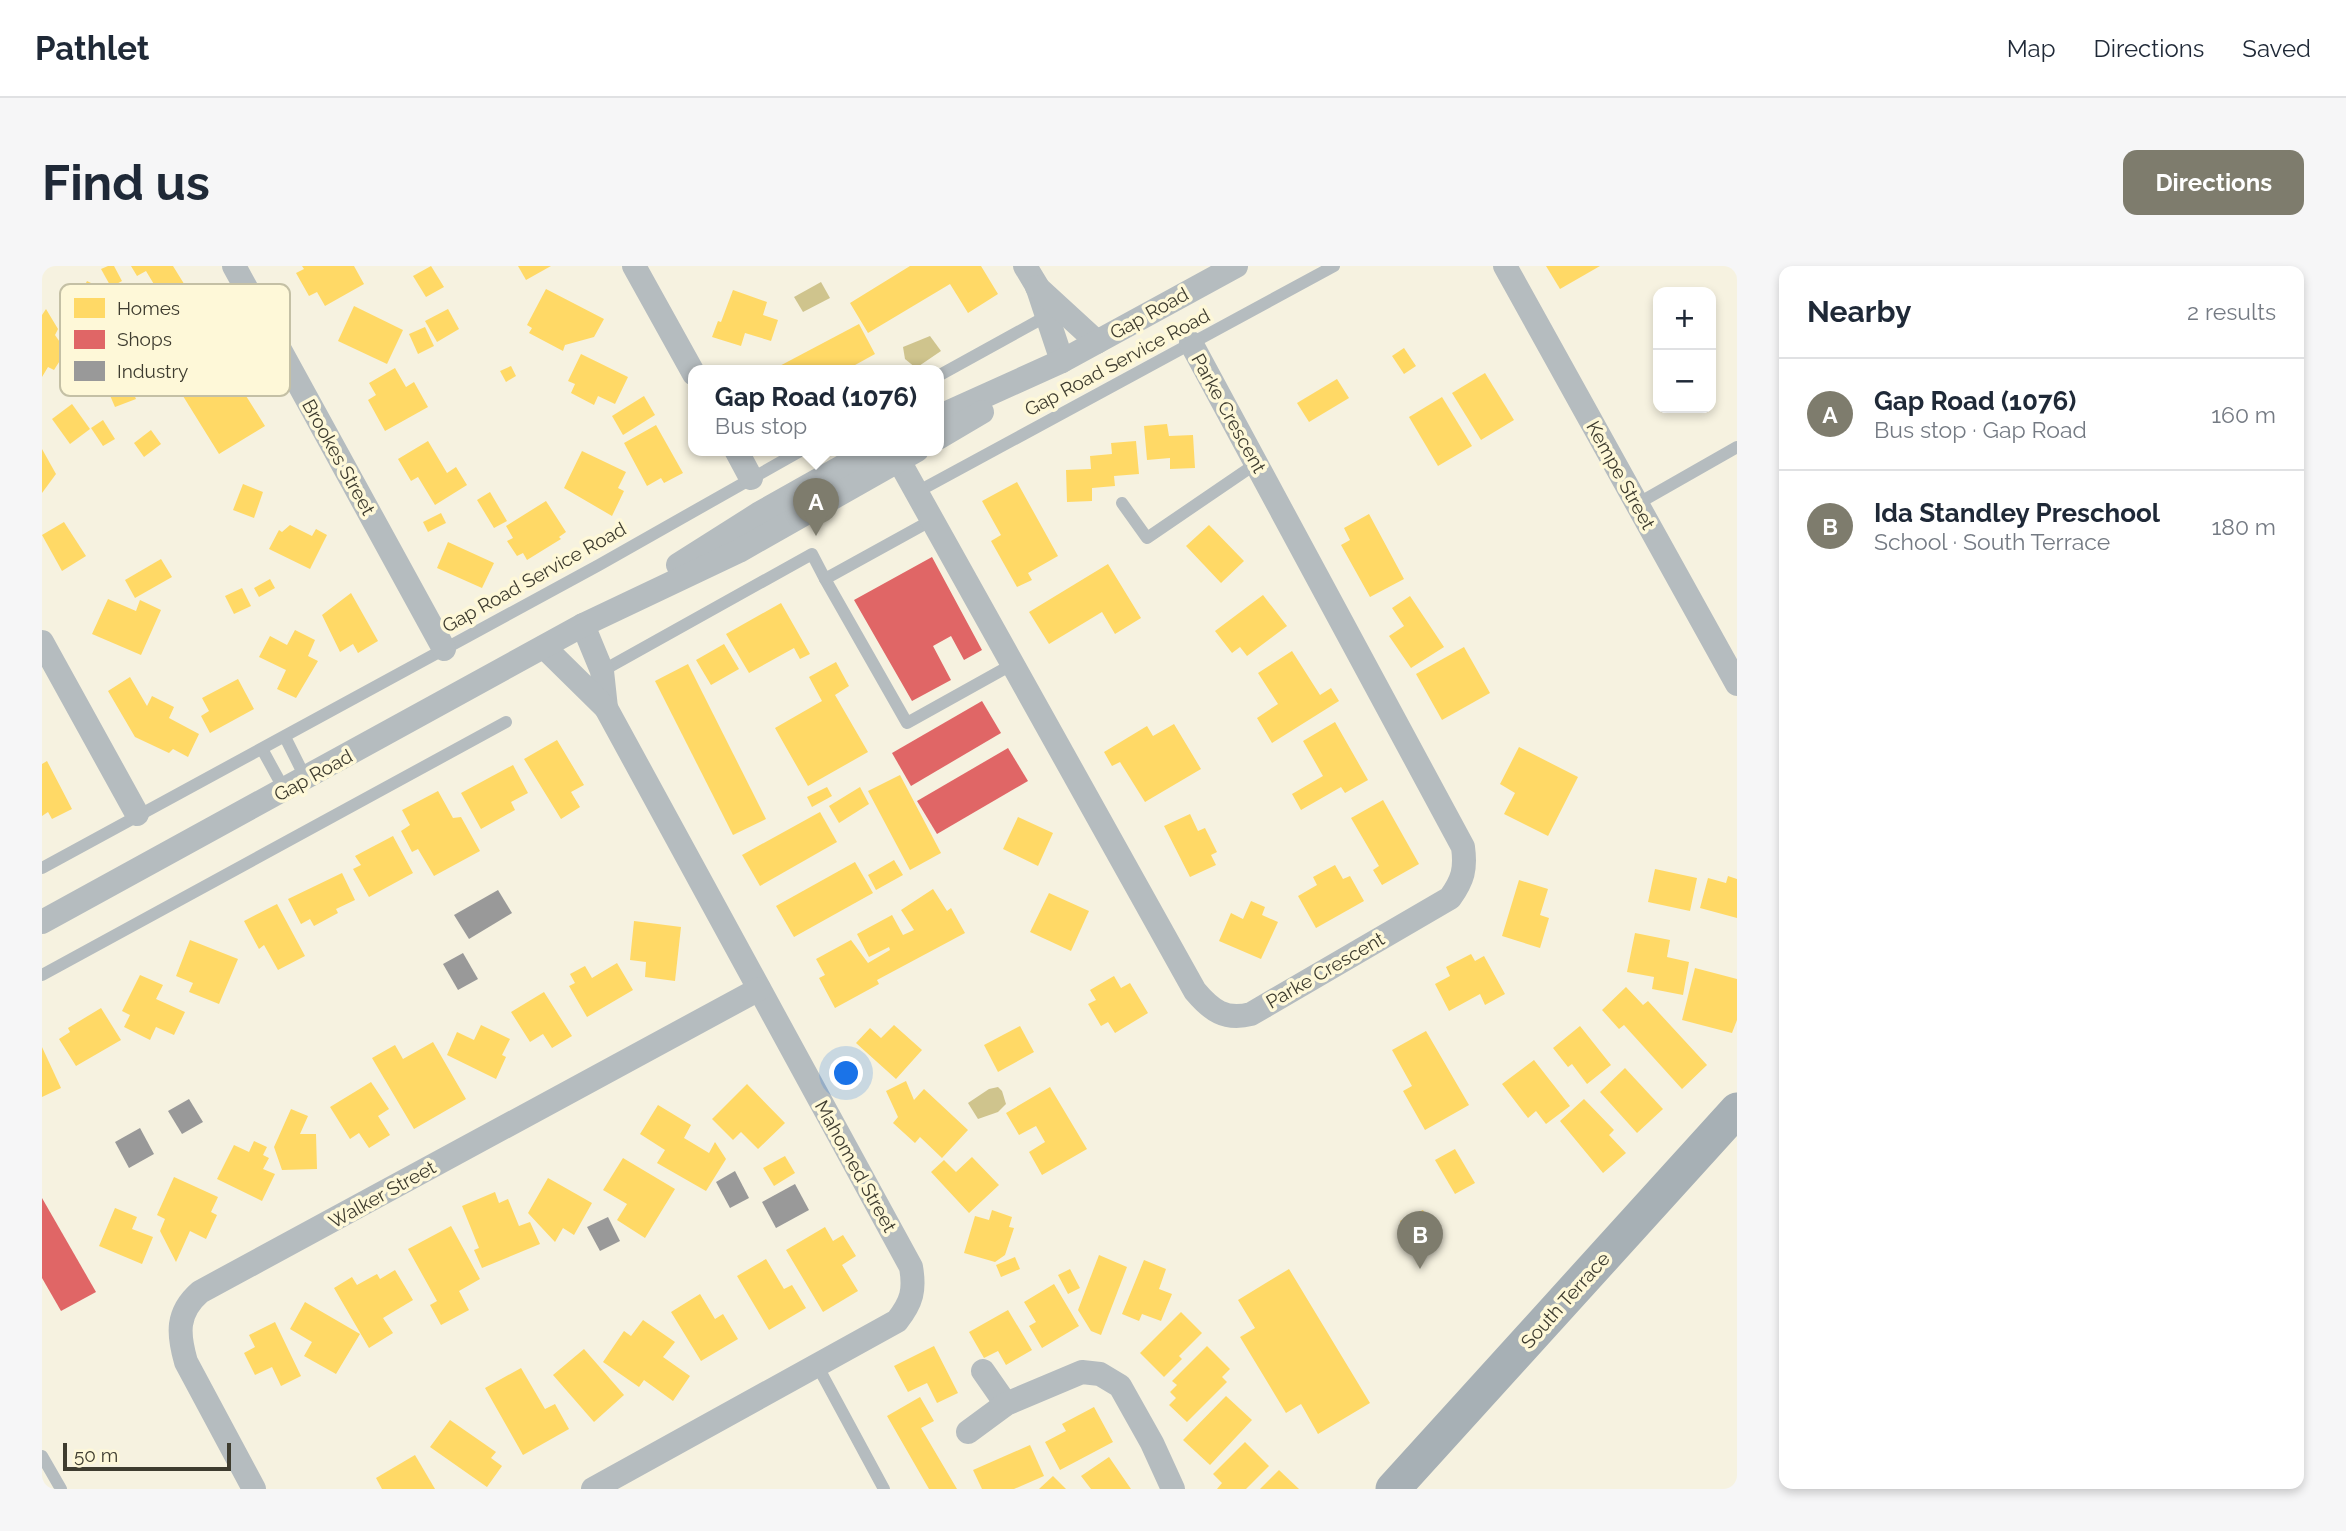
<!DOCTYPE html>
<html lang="en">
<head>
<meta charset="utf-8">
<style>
  :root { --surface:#fff; --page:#f6f6f7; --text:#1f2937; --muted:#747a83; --line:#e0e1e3; --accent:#7e7c6d }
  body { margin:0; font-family:Raleway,sans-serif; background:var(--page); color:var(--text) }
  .controls { position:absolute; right:21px; top:21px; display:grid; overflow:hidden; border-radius:14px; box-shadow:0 4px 10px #0003 }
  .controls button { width:63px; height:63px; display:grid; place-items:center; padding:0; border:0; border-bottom:2px solid var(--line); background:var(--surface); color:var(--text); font:35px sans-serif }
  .scale { position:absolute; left:21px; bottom:18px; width:168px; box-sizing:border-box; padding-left:7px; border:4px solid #3e3c2f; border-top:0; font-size:19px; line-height:24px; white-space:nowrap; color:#3e3c2f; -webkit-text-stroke:5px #fef8d8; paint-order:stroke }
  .you { position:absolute; left:805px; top:808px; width:24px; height:24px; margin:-18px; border:5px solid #fff; border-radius:50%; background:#1a73e8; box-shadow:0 0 0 10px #1a73e833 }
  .badge { display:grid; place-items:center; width:46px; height:46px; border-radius:50%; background:var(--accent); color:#fff; font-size:23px; font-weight:700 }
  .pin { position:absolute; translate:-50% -58px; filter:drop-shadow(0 2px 4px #0008) }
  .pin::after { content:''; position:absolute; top:37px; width:24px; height:21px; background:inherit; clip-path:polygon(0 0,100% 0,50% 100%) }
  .popup { position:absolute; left:646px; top:99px; width:256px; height:91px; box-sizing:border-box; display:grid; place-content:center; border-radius:14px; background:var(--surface); filter:drop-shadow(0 2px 5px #0005); font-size:23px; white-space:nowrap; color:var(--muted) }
  .popup b { font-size:26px; color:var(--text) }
  .popup::after { content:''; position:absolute; left:50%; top:100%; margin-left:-14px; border:14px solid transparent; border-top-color:var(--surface) }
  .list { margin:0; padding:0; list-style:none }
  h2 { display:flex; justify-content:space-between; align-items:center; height:91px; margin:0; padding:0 28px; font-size:30px }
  h2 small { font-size:23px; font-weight:400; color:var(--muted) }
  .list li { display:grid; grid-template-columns:46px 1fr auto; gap:21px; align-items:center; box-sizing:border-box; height:112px; padding:0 28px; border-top:2px solid var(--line) }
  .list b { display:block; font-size:26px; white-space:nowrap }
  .list p { margin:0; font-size:23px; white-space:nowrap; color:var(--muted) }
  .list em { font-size:23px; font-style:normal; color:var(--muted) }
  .map { position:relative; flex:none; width:1695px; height:1223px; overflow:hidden; border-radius:14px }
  header { display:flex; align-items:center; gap:42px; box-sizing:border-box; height:98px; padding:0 35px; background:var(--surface); border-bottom:2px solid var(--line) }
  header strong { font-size:33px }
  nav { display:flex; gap:38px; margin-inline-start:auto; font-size:24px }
  .intro { display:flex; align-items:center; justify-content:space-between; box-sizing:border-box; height:168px; padding:0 42px }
  h1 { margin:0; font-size:49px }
  .button { padding:18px 32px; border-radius:14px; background:var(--accent); color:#fff; font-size:24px; font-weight:700 }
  main { display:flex; gap:42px; padding:0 42px }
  aside { flex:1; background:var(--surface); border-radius:14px; box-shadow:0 4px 10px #0003 }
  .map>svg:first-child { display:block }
  .water { fill:#cfc48d }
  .homes { fill:#ffd966 }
  .shops { fill:#e06666 }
  .industry { fill:#999 }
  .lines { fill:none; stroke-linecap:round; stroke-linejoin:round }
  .lane { stroke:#b5bcbf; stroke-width:12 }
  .street { stroke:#b5bcbf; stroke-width:24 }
  .secondary { stroke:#a7b0b5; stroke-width:35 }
  .labels { text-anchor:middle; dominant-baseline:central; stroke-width:7; stroke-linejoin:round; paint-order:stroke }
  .street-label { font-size:19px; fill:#3e3c2f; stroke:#fef8d8 }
  .key { fill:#fef8d8; stroke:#c4c0a5; stroke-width:2 }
  .key-label { font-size:19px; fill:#3e3c2f }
</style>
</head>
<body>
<header>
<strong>Pathlet</strong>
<nav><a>Map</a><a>Directions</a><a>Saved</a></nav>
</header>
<div class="intro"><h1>Find us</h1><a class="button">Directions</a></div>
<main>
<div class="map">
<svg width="1695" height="1223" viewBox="0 0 1695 1223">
  <rect width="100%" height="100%" fill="#f6f2e0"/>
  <g class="water">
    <path d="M779 16 788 32 761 46 752 31Z"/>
    <path d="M888 70 899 85 874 102 863 93 861 81Z"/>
    <path d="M956 821 960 825 964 838 956 846 936 853 926 837 947 823Z"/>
  </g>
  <g class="homes">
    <path d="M66 0H72L80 15 69 21 59 3Z"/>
    <path d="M89 0H131L144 21 112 39 104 25 113 20 104 5 95 10Z"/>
    <path d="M260 0H312L322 18 283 40 275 26 267 30 254 7 262 3Z"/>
    <path d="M389 0 402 21 384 31 371 10Z"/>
    <path d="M476 0H509L484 14Z"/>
    <path d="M868 0H939L956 28 926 47 908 18 826 67 808 37Z"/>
    <path d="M1504 0H1558L1518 23Z"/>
    <path d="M45 15 85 35 69 68 28 47Z"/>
    <path d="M504 23 562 53 552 71 523 79 521 85 487 67 490 62 485 59Z"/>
    <path d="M691 24 725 36 721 49 736 54 729 75 703 67 699 80 670 71 676 55 679 56Z"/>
    <path d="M100 26 114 48 106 53 92 31Z"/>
    <path d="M312 40 361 64 345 98 296 75Z"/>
    <path d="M4 43 16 63 13 69 24 85 12 104 6 101 0 111V49Z"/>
    <path d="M406 43 417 63 395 76 383 55Z"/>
    <path d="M147 56 171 96 147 110 123 71Z"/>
    <path d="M817 58 833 88 804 104H730Z"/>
    <path d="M383 61 392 80 376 88 367 68Z"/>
    <path d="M1362 82 1374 100 1362 108 1350 90Z"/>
    <path d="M539 88 586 111 573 138 556 130 552 139 529 127 533 118 526 115Z"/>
    <path d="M469 100 474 110 464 116 458 105Z"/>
    <path d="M80 102 94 133 73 141 60 111Z"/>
    <path d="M353 102 364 121 372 116 386 141 343 165 326 134 334 129 327 117Z"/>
    <path d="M1443 107 1472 154 1439 174 1410 127Z"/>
    <path d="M1295 113 1307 132 1267 156 1255 137Z"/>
    <path d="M194 114 223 160 177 188 141 130 164 117 170 128Z"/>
    <path d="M602 130 613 149 581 169 570 150Z"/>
    <path d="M1400 131 1430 180 1396 200 1367 151Z"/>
    <path d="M30 138 48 163 28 178 10 153Z"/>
    <path d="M61 154 73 173 61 180 49 162Z"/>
    <path d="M1125 158 1127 170 1151 169 1153 202 1128 203V192L1105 194 1102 160Z"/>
    <path d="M614 159 641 207 622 217 619 212 605 220 582 177Z"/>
    <path d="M109 164 119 178 102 191 92 177Z"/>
    <path d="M386 175 405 207 414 201 425 219 393 239 376 211 369 215 356 193Z"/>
    <path d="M1094 175 1097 208 1072 210 1073 220 1050 222V235L1025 236 1024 204 1049 203 1048 190 1070 188 1069 177Z"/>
    <path d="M0 183 14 208 0 227Z"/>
    <path d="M540 185 584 206 576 222 582 225 570 250 522 222Z"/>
    <path d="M975 216 1016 290 986 307 990 314 975 321 949 275 959 269 940 235Z"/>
    <path d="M201 218 221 226 212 252 191 244Z"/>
    <path d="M448 226 465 255 452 262 435 234Z"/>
    <path d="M504 235 524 266 517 271 519 273 485 294 481 287 475 290 465 275 471 272 464 260Z"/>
    <path d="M399 247 404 257 386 266 381 256Z"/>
    <path d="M1327 248 1362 313 1328 331 1299 279 1308 274 1302 262Z"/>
    <path d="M22 256 44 290 20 305 0 269Z"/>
    <path d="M248 259 270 270 274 263 285 269 268 303 227 283 237 264 240 266Z"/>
    <path d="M1167 259 1202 295 1179 317 1144 280Z"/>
    <path d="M406 276 452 297 440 322 395 302Z"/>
    <path d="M119 293 130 311 93 332 83 314Z"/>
    <path d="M1066 298 1099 352 1073 368 1060 346 1007 378 987 346Z"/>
    <path d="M228 313 233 322 217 331 212 322Z"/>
    <path d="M200 322 209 340 192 348 183 330Z"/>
    <path d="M309 327 336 375 316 387 311 378 298 386 280 349Z"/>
    <path d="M1221 329 1245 360 1205 390 1198 381 1190 387 1173 365Z"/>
    <path d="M1368 330 1402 381 1369 402 1347 370 1362 360 1350 342Z"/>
    <path d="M66 333 94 345 98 334 119 344 99 389 50 368Z"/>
    <path d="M739 337 768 388 758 393 752 382 707 407 684 368Z"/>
    <path d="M253 364 273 374 266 390 276 395 254 432 235 423 244 404 217 391 228 370 245 379Z"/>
    <path d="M682 378 697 403 669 419 654 394Z"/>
    <path d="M1422 381 1448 427 1400 454 1374 408Z"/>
    <path d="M1250 385 1278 429 1289 422 1297 435 1230 477 1215 452 1236 438 1216 407Z"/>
    <path d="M794 396 807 420 793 429 826 486 766 520 733 462 780 435 767 411Z"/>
    <path d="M646 398 724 553 691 569 613 415Z"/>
    <path d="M88 411 105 440 110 430 132 441 127 452 157 468 146 491 131 483 127 487 93 471 66 425Z"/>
    <path d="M196 413 212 443 168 467 159 450 167 445 160 432Z"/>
    <path d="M1293 456 1326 514 1303 527 1299 521 1259 544 1250 528 1281 510 1261 475Z"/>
    <path d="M1132 458 1159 503 1103 536 1078 496 1070 500 1062 486 1105 460 1111 470Z"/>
    <path d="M515 474 542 519 529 526 538 541 519 553 482 493Z"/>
    <path d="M1477 481 1536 511 1506 570 1462 548 1473 527 1458 518Z"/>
    <path d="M5 495 30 543 10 553 6 546 0 550V498Z"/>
    <path d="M471 499 486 527 469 536 473 544 439 563 419 527Z"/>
    <path d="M858 509 899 587 868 604 826 525Z"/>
    <path d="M785 521 790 530 770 541 765 531Z"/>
    <path d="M818 521 827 538 797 557 787 540Z"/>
    <path d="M396 525 411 552 419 551 438 585 392 610 376 583 370 586 359 565 368 559 360 544Z"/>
    <path d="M1341 534 1377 598 1340 619 1331 604 1337 600 1309 552Z"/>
    <path d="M778 546 795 576 718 620 700 589Z"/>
    <path d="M1148 548 1156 565 1163 562 1175 586 1169 589 1174 599 1148 611 1122 560Z"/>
    <path d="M976 551 1011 567 996 600 961 583Z"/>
    <path d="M351 570 371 607 327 631 311 603 319 599 313 590Z"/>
    <path d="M852 594 861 609 834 624 826 609Z"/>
    <path d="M813 596 831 627 752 671 734 640Z"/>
    <path d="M1293 599 1301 613 1308 610 1322 635 1274 662 1256 630 1275 619 1271 611Z"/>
    <path d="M1613 603 1655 612 1648 645 1606 636Z"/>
    <path d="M300 607 313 634 294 643 296 647 272 660 268 653 259 658 246 633Z"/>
    <path d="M1686 610 1695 613V652L1658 642 1666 612 1684 617Z"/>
    <path d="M1477 614 1506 623 1498 649 1507 652 1498 682 1460 670Z"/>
    <path d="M891 623 905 645 909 642 923 667 835 714 837 718 793 742 777 712 783 709 774 693 809 674 826 697 848 684 847 681 827 691 815 668 850 649 861 669 872 664 859 644Z"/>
    <path d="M1007 627 1047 645 1029 685 988 666Z"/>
    <path d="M1209 635 1223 641 1220 649 1236 656 1219 693 1177 675 1189 647 1201 653Z"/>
    <path d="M235 638 263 690 236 704 222 679 217 683 202 655Z"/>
    <path d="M592 655 639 661 633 715 603 711 604 696 588 694Z"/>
    <path d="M1593 667 1628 674 1625 691 1647 696 1641 729 1610 723 1612 711 1585 706Z"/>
    <path d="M148 674 196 693 177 738 147 726 151 717 134 710Z"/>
    <path d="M1429 688 1433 695 1442 690 1463 728 1443 739 1438 728 1407 745 1393 718 1408 710 1404 701Z"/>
    <path d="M575 697 591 724 545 751 527 720 533 717 528 708 543 700 550 712Z"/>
    <path d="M1653 702 1695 713V754L1690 767 1640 754Z"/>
    <path d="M98 709 121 719 114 733 143 746 132 769 114 761 108 774 82 761 88 749 80 745Z"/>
    <path d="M1072 710 1079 722 1088 717 1106 747 1073 767 1066 756 1059 760 1046 738 1054 734 1048 724Z"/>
    <path d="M1584 721 1601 739 1606 735 1665 799 1640 823 1582 759 1577 763 1560 744Z"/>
    <path d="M502 726 530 770 510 782 501 768 488 776 469 746Z"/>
    <path d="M59 742 79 774 34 800 17 773 28 766 26 762Z"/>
    <path d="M439 759 468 773 460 789 464 791 454 813 405 789 415 766 432 774Z"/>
    <path d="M852 759 880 784 854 813 814 777 828 762 839 772Z"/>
    <path d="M978 760 992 786 956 806 942 779Z"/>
    <path d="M1538 760 1569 799 1545 818 1530 798 1526 801 1511 782Z"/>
    <path d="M1384 765 1427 839 1383 864 1361 825 1370 820 1350 784Z"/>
    <path d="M391 776 424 833 372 863 330 792 353 779 361 793Z"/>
    <path d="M0 781 19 822 0 831Z"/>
    <path d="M1492 794 1528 840 1504 858 1494 845 1486 852 1460 818Z"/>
    <path d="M1583 802 1621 843 1595 867 1558 826Z"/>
    <path d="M864 815 872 834 882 823 926 864 900 892 878 871 873 877 851 857 856 851 844 825Z"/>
    <path d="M329 816 347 843 336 850 348 869 327 882 317 867 308 873 288 841Z"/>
    <path d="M705 818 743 857 716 883 699 866 691 874 670 853Z"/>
    <path d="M1008 821 1045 883 1000 909 987 886 1003 876 994 860 977 869 964 847Z"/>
    <path d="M1542 833 1572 864 1567 869 1584 887 1561 907 1518 855Z"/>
    <path d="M616 839 649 859 642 872 667 887 673 876 684 893 664 925 615 897 623 884 598 868Z"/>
    <path d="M249 843 266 850 258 868H274L275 903 240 904 232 881Z"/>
    <path d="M212 875 225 881 221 889 227 892 221 903 233 908 220 935 175 913 192 879 207 886Z"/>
    <path d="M1413 883 1433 917 1413 928 1393 894Z"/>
    <path d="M743 890 753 907 732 920 721 902Z"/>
    <path d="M930 891 957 919 927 947 889 906 902 894 914 906Z"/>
    <path d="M581 892 633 923 603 972 575 954 585 938 561 924Z"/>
    <path d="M132 911 176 931 169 946 175 949 164 973 148 965 134 996 118 965 123 953 115 949Z"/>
    <path d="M506 912 550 937 532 969 521 962 513 976 486 947Z"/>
    <path d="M453 926 457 937 466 933 477 960 488 956 498 978 440 1002 432 984 437 982 420 940Z"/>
    <path d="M73 942 95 951 90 963 111 971 100 998 57 980Z"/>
    <path d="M950 944 970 951 967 961 972 962 963 989 953 996 922 987 933 950 947 954Z"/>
    <path d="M1381 944 1393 967 1370 979 1358 955Z"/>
    <path d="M409 960 438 1013 417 1025 427 1044 399 1059 388 1039 395 1035 366 983Z"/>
    <path d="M783 961 791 975 801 969 814 990 800 999 816 1025 781 1046 744 984Z"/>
    <path d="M1057 989 1085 1001 1059 1069 1049 1065 1036 1044Z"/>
    <path d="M973 991 978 1003 959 1011 954 999Z"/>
    <path d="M724 993 742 1023 750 1019 764 1042 727 1064 695 1010Z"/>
    <path d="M1102 994 1124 1003 1117 1023 1130 1028 1119 1055 1100 1048 1097 1055 1080 1048Z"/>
    <path d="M1028 1003 1038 1022 1026 1028 1016 1009Z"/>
    <path d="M1247 1003 1328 1137 1276 1168 1259 1138 1244 1147 1198 1071 1213 1062 1196 1034Z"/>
    <path d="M353 1004 371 1034 341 1052 351 1067 327 1082 292 1022 310 1011 315 1019 335 1008 338 1013Z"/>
    <path d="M1012 1018 1037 1060 1000 1082 987 1060 994 1056 982 1036Z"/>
    <path d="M658 1028 673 1053 681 1048 696 1073 659 1095 629 1046Z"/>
    <path d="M263 1036 318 1068 294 1108 262 1090 270 1076 248 1063Z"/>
    <path d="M966 1044 990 1084 964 1099 956 1085 942 1092 927 1066Z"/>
    <path d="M1139 1046 1160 1067 1137 1090 1140 1093 1122 1111 1098 1087Z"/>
    <path d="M601 1054 633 1076 621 1091 648 1110 631 1135 602 1114 597 1121 561 1096 582 1065 589 1070Z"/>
    <path d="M233 1056 259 1110 239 1120 230 1101 213 1109 202 1087 213 1081 207 1069Z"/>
    <path d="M892 1080 916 1127 895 1137 885 1117 866 1126 852 1100Z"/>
    <path d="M1165 1080 1188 1103 1180 1111 1185 1116 1145 1156 1127 1139 1134 1132 1128 1126 1135 1119 1130 1115Z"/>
    <path d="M542 1083 582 1129 552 1156 511 1109Z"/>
    <path d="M479 1102 503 1143 513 1138 527 1163 481 1189 443 1122Z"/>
    <path d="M1184 1130 1210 1154 1168 1199 1141 1174Z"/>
    <path d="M878 1131 892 1155 879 1162 915 1223H887L845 1150Z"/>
    <path d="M1052 1141 1071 1176 1018 1204 1003 1176 1024 1165 1020 1158Z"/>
    <path d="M408 1154 454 1186 449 1192 460 1200 445 1221 388 1181Z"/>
    <path d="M1203 1176 1227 1200 1204 1223H1175L1180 1217 1171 1208Z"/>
    <path d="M988 1179 1002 1210 972 1223H940L931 1204Z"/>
    <path d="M373 1189 393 1223H340L334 1212Z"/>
    <path d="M1067 1191 1089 1223H1049L1039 1210Z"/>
    <path d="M1237 1204 1257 1223H1218Z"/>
    <path d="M1011 1210 1024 1223H997Z"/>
  </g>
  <g class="shops">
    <path d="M890 291 940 384 922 394 909 370 891 380 909 414 870 435 812 334Z"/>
    <path d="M940 435 959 467 869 520 850 487Z"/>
    <path d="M966 482 986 515 895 568 875 535Z"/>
    <path d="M0 932 54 1026 19 1045 0 1012Z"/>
  </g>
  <g class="industry">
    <path d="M456 624 470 647 427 673 412 649Z"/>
    <path d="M421 687 436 713 416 724 401 698Z"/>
    <path d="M147 833 161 856 140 868 126 845Z"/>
    <path d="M98 862 112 888 87 902 73 876Z"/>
    <path d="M693 905 707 932 688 942 674 916Z"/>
    <path d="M753 918 767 944 734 962 720 936Z"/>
    <path d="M566 951 578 975 558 985 545 961Z"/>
  </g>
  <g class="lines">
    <g class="lane">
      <path d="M896 110 1003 51"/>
      <path d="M875 226 1292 0"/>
      <path d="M1080 237 1105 272 1215 197"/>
      <path d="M1595 238 1695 181"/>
      <path d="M783 313 865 457 971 398"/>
      <path d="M560 405 770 288 783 313 890 254"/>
      <path d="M243 471 264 513"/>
      <path d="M220 483 243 525"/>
      <path d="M0 602 557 299 760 184"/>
      <path d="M0 709 464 456"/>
      <path d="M775 1099 842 1223"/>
      <path d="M0 1190 19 1223"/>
    </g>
    <g class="street">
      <path d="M192 0 402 383"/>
      <path d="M592 0 652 108"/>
      <path d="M983 0 995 20 1020 95"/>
      <path d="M1463 0 1695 418"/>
      <path d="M995 21 1055 76"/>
      <path d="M896 151 1020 95 1194 0"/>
      <path d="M896 172 940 146"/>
      <path d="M694 184 709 212"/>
      <path d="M851 184 1153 725C1169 744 1183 755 1209 748L1408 632C1421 614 1424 603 1421 581L1149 77"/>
      <path d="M636 299 718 247 830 184"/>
      <path d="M541 359 560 405 564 442"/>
      <path d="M0 376 95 548"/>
      <path d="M502 381 564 442 869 1001C873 1024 870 1036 855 1055L551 1223"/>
      <path d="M0 656 541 359 697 285 875 184"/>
      <path d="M941 1105 964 1138"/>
      <path d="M926 1166 964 1138 1040 1106 1058 1108 1078 1120 1110 1177 1131 1223"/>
      <path d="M212 1223 144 1096C136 1068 134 1047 158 1026L717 723"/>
    </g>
    <path class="secondary" d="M1351 1223 1695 844"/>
  </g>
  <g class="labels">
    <g class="street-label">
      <text transform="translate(1107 47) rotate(-29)">Gap Road</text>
      <text transform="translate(1075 96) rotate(-28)">Gap Road Service Road</text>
      <text transform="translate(1187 147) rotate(61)">Parke Crescent</text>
      <text transform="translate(297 191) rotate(61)">Brookes Street</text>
      <text transform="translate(1579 209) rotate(61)">Kempe Street</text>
      <text transform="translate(492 311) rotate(-29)">Gap Road Service Road</text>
      <text transform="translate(271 509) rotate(-29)">Gap Road</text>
      <text transform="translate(1283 704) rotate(-30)">Parke Crescent</text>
      <text transform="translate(814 900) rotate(61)">Mahomed Street</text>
      <text transform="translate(340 928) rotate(-29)">Walker Street</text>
      <text transform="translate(1523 1034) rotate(-48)">South Terrace</text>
    </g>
  </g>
  <rect x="18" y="18" width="230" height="112" rx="10" class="key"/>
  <rect x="32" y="32" width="31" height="20" fill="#ffd966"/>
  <rect x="32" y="64" width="31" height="19" fill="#e06666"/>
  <rect x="32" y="95" width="31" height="20" fill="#999"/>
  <g class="key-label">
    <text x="75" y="49">Homes</text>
    <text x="75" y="80">Shops</text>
    <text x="75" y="112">Industry</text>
  </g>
</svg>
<div class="controls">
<button>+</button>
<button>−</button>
</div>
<div class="scale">50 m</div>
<div class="you"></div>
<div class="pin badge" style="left:774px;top:270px">A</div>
<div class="popup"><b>Gap Road (1076)</b>Bus stop</div>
<div class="pin badge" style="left:1378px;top:1003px">B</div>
</div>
<aside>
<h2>Nearby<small>2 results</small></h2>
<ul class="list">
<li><span class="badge">A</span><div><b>Gap Road (1076)</b><p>Bus stop · Gap Road</p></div><em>160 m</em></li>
<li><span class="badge">B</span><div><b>Ida Standley Preschool</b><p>School · South Terrace</p></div><em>180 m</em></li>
</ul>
</aside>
</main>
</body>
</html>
